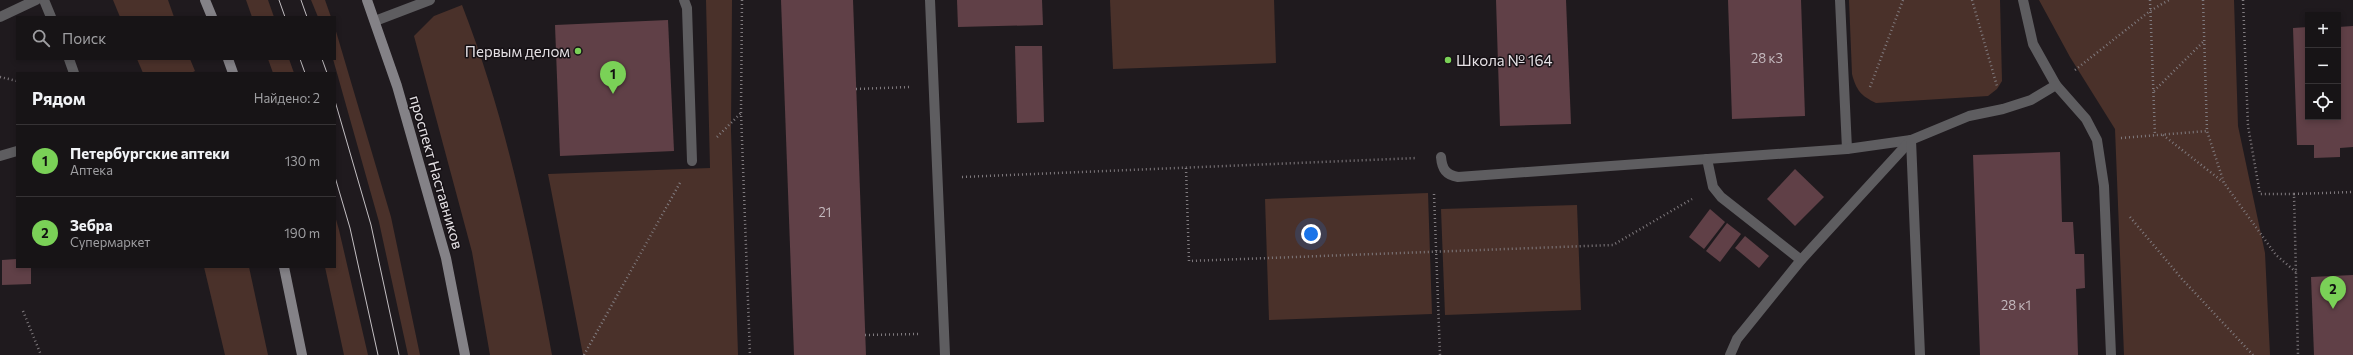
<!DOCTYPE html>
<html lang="ru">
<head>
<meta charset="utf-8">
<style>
  :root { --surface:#171416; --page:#201d1f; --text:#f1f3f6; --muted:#9e9ea1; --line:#363335; --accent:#7ad157 }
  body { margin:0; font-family:Commissioner,sans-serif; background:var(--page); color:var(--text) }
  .controls { position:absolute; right:12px; top:12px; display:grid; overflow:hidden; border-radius:0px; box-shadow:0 2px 6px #0003 }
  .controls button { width:36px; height:36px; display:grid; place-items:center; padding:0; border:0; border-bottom:1px solid var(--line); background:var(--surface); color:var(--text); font:20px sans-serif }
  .you { position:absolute; left:1311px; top:234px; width:14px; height:14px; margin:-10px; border:3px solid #fff; border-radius:50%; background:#1a73e8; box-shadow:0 0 0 6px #1a73e833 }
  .badge { display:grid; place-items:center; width:26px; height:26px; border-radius:50%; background:var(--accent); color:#111; font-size:13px; font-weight:700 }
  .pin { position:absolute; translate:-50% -33px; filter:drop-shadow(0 1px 2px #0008) }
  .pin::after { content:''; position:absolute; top:21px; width:14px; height:12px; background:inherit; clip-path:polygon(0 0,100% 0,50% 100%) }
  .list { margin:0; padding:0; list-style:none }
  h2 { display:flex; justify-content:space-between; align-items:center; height:52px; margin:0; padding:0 16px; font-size:17px }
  h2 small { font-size:13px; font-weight:400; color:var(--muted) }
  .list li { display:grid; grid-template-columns:26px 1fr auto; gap:12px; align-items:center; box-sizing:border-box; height:72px; padding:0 16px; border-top:1px solid var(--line) }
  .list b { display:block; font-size:15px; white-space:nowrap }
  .list p { margin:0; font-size:13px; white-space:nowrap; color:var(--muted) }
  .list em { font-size:13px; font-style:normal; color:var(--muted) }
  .icon { flex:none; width:22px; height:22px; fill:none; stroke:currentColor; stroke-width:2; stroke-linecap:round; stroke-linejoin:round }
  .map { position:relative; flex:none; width:2353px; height:355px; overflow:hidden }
  .search { position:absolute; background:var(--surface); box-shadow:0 2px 6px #0003; left:16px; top:16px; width:320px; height:44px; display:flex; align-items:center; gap:10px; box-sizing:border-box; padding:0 14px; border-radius:0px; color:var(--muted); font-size:15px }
  .panel { position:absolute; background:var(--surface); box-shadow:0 2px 6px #0003; left:16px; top:72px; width:320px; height:196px; border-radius:0px }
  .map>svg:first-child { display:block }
  .green { fill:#4a312a }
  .building { fill:#604047 }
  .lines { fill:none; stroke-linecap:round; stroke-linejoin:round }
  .path { stroke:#807b7f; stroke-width:2.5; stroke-dasharray:1 3; stroke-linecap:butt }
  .lane { stroke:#5e5d60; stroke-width:10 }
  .secondary { stroke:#848287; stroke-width:10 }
  .tram { stroke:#c3bfc3; stroke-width:1 }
  .poi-dot { fill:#7ad157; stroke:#161115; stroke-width:1.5 }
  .labels { text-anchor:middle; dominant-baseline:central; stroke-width:3; stroke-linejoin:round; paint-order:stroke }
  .number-label { font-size:13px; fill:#c3b8bd }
  .poi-label { font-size:15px; fill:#e4e0e4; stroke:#161115; text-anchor:end }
  .street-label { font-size:15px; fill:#e4e0e4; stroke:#161115 }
</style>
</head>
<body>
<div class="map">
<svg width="2353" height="355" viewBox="0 0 2353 355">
  <rect width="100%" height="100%" fill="#1f1a1e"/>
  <g class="green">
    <path d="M113 0H168L174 17H120Z"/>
    <path d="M246 0H268L274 17H252Z"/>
    <path d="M311 0H325L331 17H318Z"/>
    <path d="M706 0H732L731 131 738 355H583L548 174 710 168Z"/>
    <path d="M1110 0H1274L1276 63 1113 69Z"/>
    <path d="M1849 0H2000L2002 81 1997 89 1988 96 1876 103C1861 96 1856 90 1852 74Z"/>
    <path d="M2039 0H2234L2238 126 2265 253 2270 355H2124L2115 129 2070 57Z"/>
    <path d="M462 5C506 118 530 236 552 355H490L472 252 414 36 434 16Z"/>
    <path d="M335 28 391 217 420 355H408L379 222 333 59H335Z"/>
    <path d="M137 59H190L195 71 191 73H143Z"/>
    <path d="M268 59H289L294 73H273Z"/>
    <path d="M1428 193 1432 314 1269 320 1265 199Z"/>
    <path d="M1577 205 1581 310 1445 315 1441 209Z"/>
    <path d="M335 216 339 230 368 355H344L325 267H335Z"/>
    <path d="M204 267H249L268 355H225Z"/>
  </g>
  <g class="building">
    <path d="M781 0H853L866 355H794Z"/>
    <path d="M957 0H1042L1043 25 958 27Z"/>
    <path d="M1496 0H1566L1571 124 1500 126Z"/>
    <path d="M1728 0H1801L1805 116 1732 119Z"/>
    <path d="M668 20 674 151 560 156 555 25Z"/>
    <path d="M2353 26V147L2340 148V157L2314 158V145H2297L2293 28 2308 27V117H2338V27Z"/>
    <path d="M1015 46H1042L1044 122 1017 123Z"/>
    <path d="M2060 152 2062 222H2073L2075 254H2084L2085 288 2076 289 2078 355H1980L1973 155Z"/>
    <path d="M1795 169 1824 197 1795 226 1767 199Z"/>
    <path d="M1710 209 1725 222 1704 249 1689 237Z"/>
    <path d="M1727 223 1741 234 1720 262 1706 251Z"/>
    <path d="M1745 236 1769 256 1759 268 1735 248Z"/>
    <path d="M17 259V267H31V284L2 285V260Z"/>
    <path d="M2353 275V355H2314L2311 277Z"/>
  </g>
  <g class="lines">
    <g class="path">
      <path d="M742 0 741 113 750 355"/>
      <path d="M1972 0 1997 86"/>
      <path d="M2150 0 2155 136"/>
      <path d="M2203 0 2207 131 2224 183 2276 255 2296 272"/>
      <path d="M2243 0 2248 126 2260 194H2294L2298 355"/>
      <path d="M2075 70 2150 11 2169 0"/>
      <path d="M0 77 17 81"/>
      <path d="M1870 87 1903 0"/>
      <path d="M856 89 910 87"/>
      <path d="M2154 91 2204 41"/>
      <path d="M2163 135 2223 182"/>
      <path d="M717 137 741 113"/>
      <path d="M2121 138 2207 131"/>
      <path d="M1186 168 1189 261 1613 245 1692 199"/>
      <path d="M962 177 1417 158"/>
      <path d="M1434 194 1440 355"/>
      <path d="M2294 194 2353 192"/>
      <path d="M2130 217 2182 279 2253 355"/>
      <path d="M23 311 41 355"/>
      <path d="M865 335 919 334"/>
      <path d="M584 355 681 181"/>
    </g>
    <g class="lane">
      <path d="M44 0 51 17"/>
      <path d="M684 0 687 8 692 161"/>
      <path d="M930 0 945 355"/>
      <path d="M1840 0 1847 149"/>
      <path d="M2023 0 2033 44 2056 85 2086 119 2097 140 2104 186 2111 355"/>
      <path d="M0 17 36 0"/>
      <path d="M375 21 430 0"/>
      <path d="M69 59 74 73"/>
      <path d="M0 156 17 151"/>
      <path d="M1441 157C1442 169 1446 175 1458 177L1847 149 1911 140"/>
      <path d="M1707 159 1713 187 1721 197 1801 260"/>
      <path d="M1730 355 1737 339 1801 260 1911 140"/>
      <path d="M1920 355 1911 140 1969 116 2003 109 2031 100 2056 85"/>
    </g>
    <g class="secondary">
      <path d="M205 0 212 17"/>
      <path d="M367 0 397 86 446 258 465 355"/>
      <path d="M228 59 233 73"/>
      <path d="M284 267 302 355"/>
    </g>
    <g class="tram">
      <path d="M279 0 285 17"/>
      <path d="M301 0 307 17"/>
      <path d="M300 59 305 73"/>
      <path d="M322 59 327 73"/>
      <path d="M335 101 371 225 399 355"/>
      <path d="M335 177 350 228 378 355"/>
    </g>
  </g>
  <g class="poi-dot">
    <circle cx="578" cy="51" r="4"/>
    <circle cx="1448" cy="60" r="4"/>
  </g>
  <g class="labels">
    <g class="number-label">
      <text x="1767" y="58">28 к3</text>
      <text x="825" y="212">21</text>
      <text x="2016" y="305">28 к1</text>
    </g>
    <g class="poi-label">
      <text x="570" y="51">Первым делом</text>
      <text x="1456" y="60" text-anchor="start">Школа № 164</text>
    </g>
    <g class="street-label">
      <text transform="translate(437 172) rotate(74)">проспект Наставников</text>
    </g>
  </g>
</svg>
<div class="controls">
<button>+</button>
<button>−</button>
<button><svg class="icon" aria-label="locate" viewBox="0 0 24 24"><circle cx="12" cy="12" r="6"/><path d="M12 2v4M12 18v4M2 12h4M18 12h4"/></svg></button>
</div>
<div class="you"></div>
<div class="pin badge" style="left:613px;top:94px">1</div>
<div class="pin badge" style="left:2333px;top:309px">2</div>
<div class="search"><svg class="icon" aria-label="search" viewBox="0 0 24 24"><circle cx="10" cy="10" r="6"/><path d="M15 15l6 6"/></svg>Поиск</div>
<section class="panel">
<h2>Рядом<small>Найдено: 2</small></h2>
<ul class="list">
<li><span class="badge">1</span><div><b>Петербургские аптеки</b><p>Аптека</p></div><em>130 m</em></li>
<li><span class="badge">2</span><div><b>Зебра</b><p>Супермаркет</p></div><em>190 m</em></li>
</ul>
</section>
</div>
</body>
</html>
